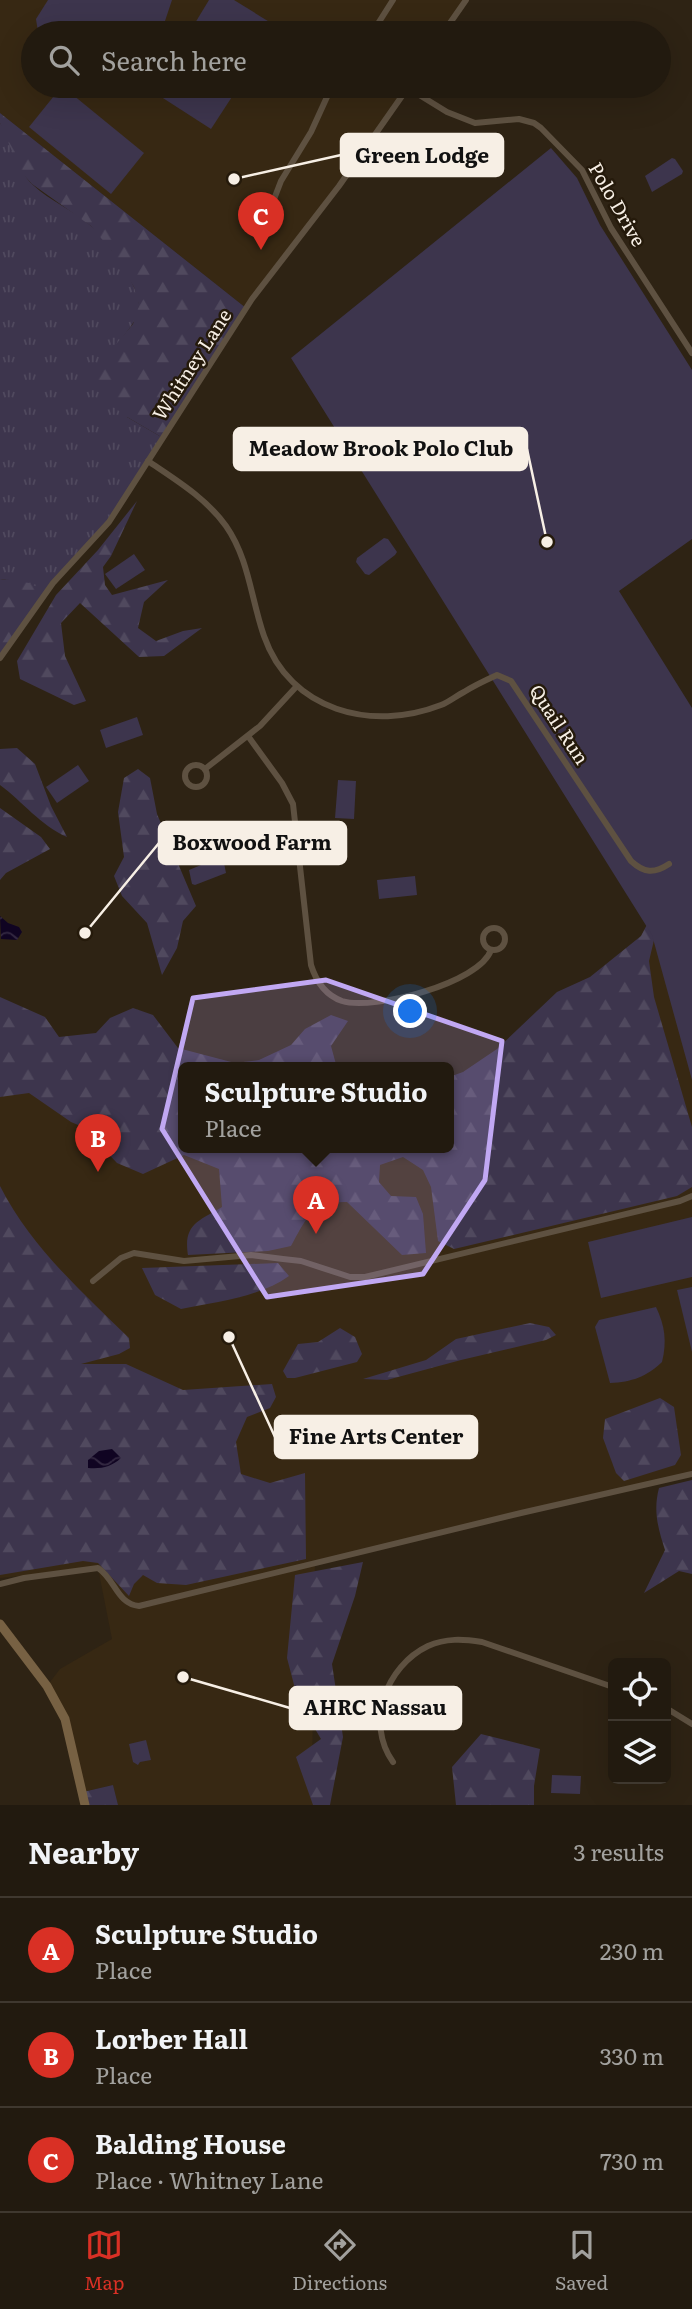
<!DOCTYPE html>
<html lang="en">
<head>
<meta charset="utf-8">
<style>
  :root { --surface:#221a0f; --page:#2e271d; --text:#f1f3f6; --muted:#a2a19e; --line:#3f382f; --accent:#d93025 }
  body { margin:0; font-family:Literata,serif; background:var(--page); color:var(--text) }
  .controls { position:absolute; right:21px; bottom:21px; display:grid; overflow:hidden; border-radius:10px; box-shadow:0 7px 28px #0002 }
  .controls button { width:63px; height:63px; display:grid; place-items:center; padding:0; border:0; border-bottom:2px solid var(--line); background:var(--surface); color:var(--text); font:35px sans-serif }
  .you { position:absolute; left:411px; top:1012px; width:24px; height:24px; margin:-18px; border:5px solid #fff; border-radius:50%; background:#1a73e8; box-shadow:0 0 0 10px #1a73e833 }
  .badge { display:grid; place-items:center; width:46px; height:46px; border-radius:50%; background:var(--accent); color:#fff; font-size:23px; font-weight:700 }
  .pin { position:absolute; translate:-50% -58px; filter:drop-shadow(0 2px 4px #0008) }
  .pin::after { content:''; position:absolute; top:37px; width:24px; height:21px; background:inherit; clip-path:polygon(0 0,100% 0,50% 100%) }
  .popup { position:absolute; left:178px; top:1062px; width:276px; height:91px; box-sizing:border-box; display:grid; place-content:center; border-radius:10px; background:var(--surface); filter:drop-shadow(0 2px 5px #0005); font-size:23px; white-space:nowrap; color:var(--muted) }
  .popup b { font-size:26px; color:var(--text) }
  .popup::after { content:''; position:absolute; left:50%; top:100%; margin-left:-14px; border:14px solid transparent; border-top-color:var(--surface) }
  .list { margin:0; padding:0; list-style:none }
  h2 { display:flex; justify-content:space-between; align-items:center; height:91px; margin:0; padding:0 28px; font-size:30px }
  h2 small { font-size:23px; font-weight:400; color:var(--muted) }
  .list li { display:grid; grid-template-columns:46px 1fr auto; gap:21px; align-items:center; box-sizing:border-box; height:105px; padding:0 28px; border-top:2px solid var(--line) }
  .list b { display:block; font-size:26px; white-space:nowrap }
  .list p { margin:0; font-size:23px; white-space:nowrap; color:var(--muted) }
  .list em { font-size:23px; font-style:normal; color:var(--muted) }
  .icon { flex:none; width:38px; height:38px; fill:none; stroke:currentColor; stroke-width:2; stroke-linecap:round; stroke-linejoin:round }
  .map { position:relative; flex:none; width:692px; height:1805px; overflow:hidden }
  .search { position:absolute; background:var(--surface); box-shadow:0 7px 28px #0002; left:21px; right:21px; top:21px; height:77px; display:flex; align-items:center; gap:18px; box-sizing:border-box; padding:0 24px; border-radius:38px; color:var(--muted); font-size:26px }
  .sheet { height:406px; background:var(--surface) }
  nav { display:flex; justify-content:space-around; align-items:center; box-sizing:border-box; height:98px; border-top:2px solid var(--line); background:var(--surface); font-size:19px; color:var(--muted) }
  nav a { display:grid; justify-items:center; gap:4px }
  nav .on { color:var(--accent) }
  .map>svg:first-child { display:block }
  .built { fill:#372813 }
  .grass { fill:url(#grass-tufts) }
  .forest { fill:url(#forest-firs) }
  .park { fill:#3d354d }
  .water { fill:url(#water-waves) }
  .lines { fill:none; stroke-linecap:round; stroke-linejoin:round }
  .minor { stroke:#5e5141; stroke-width:6 }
  .secondary { stroke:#776143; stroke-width:9 }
  .marked { fill:#c1a8f3; fill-opacity:0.2; stroke:#c1a8f3; stroke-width:5; stroke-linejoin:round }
  .labels { text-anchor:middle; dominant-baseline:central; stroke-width:5; stroke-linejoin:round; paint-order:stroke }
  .street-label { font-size:19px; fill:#f7efe5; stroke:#251a0b }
  .leader { fill:none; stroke:#f7efe5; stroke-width:2.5 }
  .callout-dot { fill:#f7efe5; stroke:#251a0b; stroke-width:2.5 }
  .callout { fill:#f7efe5; stroke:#f7efe5; stroke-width:2.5 }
  .callout-label { font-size:21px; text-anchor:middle; font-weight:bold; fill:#111 }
</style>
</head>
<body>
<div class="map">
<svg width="692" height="1805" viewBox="0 0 692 1805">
  <defs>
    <pattern id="grass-tufts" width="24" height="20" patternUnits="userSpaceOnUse" patternTransform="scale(1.75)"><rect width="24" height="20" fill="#3d354d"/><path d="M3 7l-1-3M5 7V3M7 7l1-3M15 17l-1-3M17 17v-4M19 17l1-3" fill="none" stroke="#50495e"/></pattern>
    <pattern id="forest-firs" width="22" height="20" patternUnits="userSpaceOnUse" patternTransform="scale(1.75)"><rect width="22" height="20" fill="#3d354d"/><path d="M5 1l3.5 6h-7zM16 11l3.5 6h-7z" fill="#50495e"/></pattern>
    <pattern id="water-waves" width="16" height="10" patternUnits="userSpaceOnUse" patternTransform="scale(1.75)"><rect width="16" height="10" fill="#100422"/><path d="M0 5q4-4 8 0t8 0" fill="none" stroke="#342942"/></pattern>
  </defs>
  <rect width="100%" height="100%" fill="#2e2314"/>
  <g class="built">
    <path d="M0 0H466L443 33H33V86H409L246 308 0 113Z"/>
    <path d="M692 909V1473L315 1562 312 1776 321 1805H118L113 1785 83 1792 68 1729 47 1686 60 1669 112 1639 98 1568 0 1578V1034L183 1068V1148H449V1100Z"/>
  </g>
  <path class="grass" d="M0 123C13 142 15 168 33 185 50 201 73 210 91 226 106 239 138 284 139 304 140 318 127 331 119 342L127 417 163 438 109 522 41 599 7 579 0 580Z"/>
  <g class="forest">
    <path d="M0 113 246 308 163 438 127 417 107 402 91 374 133 324 139 305 134 287 111 250 91 226 32 184 21 172 0 123Z"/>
    <path d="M137 501 111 556 103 567 105 585 112 595 168 580 144 602 138 628 156 641 183 631 202 628 164 656 139 657 80 603 61 623 65 656 86 701 74 705 20 679 17 661 56 595 98 550Z"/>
    <path d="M7 579 29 583 37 587 41 599 0 658V580Z"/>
    <path d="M17 748 35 764 51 806 67 837C40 825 23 802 0 785V749Z"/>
    <path d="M138 769 150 778 157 814 196 906 183 921 177 948 162 975 147 923 122 896 114 876 124 857 118 812 124 778Z"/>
    <path d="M0 808 41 837 50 849 6 873 0 880Z"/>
    <path d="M692 890V916L654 940 649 961 654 997 692 1127V1187L677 1196 454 1249 438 1241 431 1187 423 1170 403 1157 380 1165 379 1182 391 1196 416 1197 423 1214 426 1253 402 1255 347 1202C312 1201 306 1219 291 1246L268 1251 188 1255C183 1224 199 1221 222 1207L219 1169 184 1155 143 1174 117 1163 83 1127 71 1122 29 1093 0 1097V997L45 1017 59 1037 96 1033 110 1018 133 1008 153 1015 178 1048 235 1063 259 1060 291 1045 305 1029 331 1015 348 1021 331 1046 337 1068H183V1148H449V1077L463 1072 497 1049 557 992 590 977 641 936 653 913Z"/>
    <path d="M0 1186C31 1247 81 1291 129 1338L130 1348 119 1354 81 1364H126L183 1390 272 1384 276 1397 270 1408 247 1417 236 1442 241 1474 270 1483 305 1473 306 1559 186 1585 157 1583 143 1575 134 1584 129 1596 98 1563 83 1561 0 1575Z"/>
    <path d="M278 1263 289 1276C260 1297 216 1302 181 1309L155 1295 142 1268Z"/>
    <path d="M530 1323 549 1327 556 1335 546 1340 461 1360 387 1380 363 1379 426 1360 456 1339Z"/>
    <path d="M340 1328 355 1337 362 1354 357 1362 295 1378H287L283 1371 298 1344 318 1342Z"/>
    <path d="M660 1398 674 1407 681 1455 675 1465 624 1481 616 1473 603 1438 605 1419Z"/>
    <path d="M692 1480V1574L679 1571 644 1593 665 1550C658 1528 653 1511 659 1488Z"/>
    <path d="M363 1562 355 1596 332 1664 343 1737 330 1805H313L296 1757 321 1739 298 1700 287 1658 295 1575Z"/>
    <path d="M481 1734 540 1749 534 1786V1805H456L452 1767Z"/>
    <path d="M113 1785 118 1805H85L83 1792Z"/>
  </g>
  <g class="park">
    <path d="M48 0H172L161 33H40L38 32 36 19Z"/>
    <path d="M209 0H234L276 26 272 33H189Z"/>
    <path d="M62 86 144 153 111 194 29 127Z"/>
    <path d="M156 86H239L211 129 152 91Z"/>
    <path d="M551 148 577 178 600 225 692 370V539L619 591 692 708V1080L652 935 291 358Z"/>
    <path d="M672 158 675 159 683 171 682 174 652 192 645 176Z"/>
    <path d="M384 538 388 539 397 552 395 555 369 575 365 574 356 562 357 558Z"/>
    <path d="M134 554 145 570 116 589 105 574Z"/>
    <path d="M137 717 143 735 106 748 100 730Z"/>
    <path d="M78 765 89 781 57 803 46 787Z"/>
    <path d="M338 780 356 781 354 819 335 818Z"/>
    <path d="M220 857 223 858 226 873 195 885 192 884 189 870Z"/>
    <path d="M415 876 417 895 379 899 377 880Z"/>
    <path d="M692 1217V1277L601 1298 588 1242Z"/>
    <path d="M692 1287V1352L677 1290Z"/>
    <path d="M656 1307C665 1326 667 1341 662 1362 646 1377 632 1382 610 1383L595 1327 599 1320Z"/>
    <path d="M146 1740 151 1760 140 1762 138 1765 133 1762 129 1744Z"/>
    <path d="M552 1775 581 1776 580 1794 551 1793Z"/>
  </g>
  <g class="water">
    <path d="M0 916 8 923 19 927 22 932 17 940 1 939Z"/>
    <path d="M112 1449 121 1458C111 1467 102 1469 88 1468V1460L99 1451Z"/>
  </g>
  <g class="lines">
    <g class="minor">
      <path d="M372 33 393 0"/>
      <path d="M443 33 466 0"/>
      <path d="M408 88 447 112 475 123 519 119 534 123 541 128 582 170 611 228 692 353"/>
      <path d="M259 220 271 207 281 181 311 132 332 86"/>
      <path d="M148 461C176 480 206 498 226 526 249 559 251 599 264 636 290 711 372 732 441 705 449 702 456 696 464 692 475 685 486 680 497 675L511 681 631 861C644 873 654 874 669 864"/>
      <path d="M0 658 53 583 109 522 252 299 339 186 409 86"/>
      <path d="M248 736 282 783 293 804 311 965C316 981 325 995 342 1001 373 1011 480 983 491 950"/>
      <circle cx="196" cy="776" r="11"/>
      <path d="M205 769 260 726 296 687"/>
      <circle cx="494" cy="939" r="11"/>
      <path d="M93 1281 121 1258 134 1253 184 1261 251 1255 283 1259 301 1261 350 1277H365L680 1201 692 1196"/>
      <path d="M0 1584 24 1578 98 1568C115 1579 117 1604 139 1606L521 1513 692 1474"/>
      <path d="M666 1708 692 1724"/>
      <path d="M393 1762C365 1723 386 1666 428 1646 446 1638 463 1639 482 1642L613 1687"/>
    </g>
    <path class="secondary" d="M0 1624 47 1686 65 1719 85 1805"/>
  </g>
  <path class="marked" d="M326 980 502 1041 485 1180 423 1274 267 1297 162 1129 193 998Z"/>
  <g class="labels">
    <g class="street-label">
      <text transform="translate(618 204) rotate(60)">Polo Drive</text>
      <text transform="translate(191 364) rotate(-57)">Whitney Lane</text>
      <text transform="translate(560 724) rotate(57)">Quail Run</text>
    </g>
  </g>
  <path class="leader" d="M234 179L341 155M547 542L527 449M85 933L159 843M229 1337L275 1437M183 1677L290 1708"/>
  <g class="callout-dot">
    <circle cx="234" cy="179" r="7"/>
    <circle cx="547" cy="542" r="7"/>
    <circle cx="85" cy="933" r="7"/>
    <circle cx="229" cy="1337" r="7"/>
    <circle cx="183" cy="1677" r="7"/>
  </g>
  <g class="callout">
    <rect x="341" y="134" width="162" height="42" rx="7"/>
    <rect x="234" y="428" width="293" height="42" rx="7"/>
    <rect x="159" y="822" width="187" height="42" rx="7"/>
    <rect x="275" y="1416" width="202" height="42" rx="7"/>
    <rect x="290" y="1687" width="171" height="42" rx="7"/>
  </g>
  <g class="callout-label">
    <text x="422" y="163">Green Lodge</text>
    <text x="381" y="456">Meadow Brook Polo Club</text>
    <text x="252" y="850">Boxwood Farm</text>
    <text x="376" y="1444">Fine Arts Center</text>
    <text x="375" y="1715">AHRC Nassau</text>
  </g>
</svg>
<div class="controls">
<button><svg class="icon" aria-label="locate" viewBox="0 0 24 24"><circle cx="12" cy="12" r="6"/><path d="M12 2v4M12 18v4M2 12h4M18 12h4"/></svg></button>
<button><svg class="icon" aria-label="layers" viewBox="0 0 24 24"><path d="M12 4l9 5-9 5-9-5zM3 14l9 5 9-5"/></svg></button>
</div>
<div class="you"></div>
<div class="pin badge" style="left:316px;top:1234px">A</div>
<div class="popup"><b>Sculpture Studio</b>Place</div>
<div class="pin badge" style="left:98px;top:1172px">B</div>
<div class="pin badge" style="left:261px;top:250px">C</div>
<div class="search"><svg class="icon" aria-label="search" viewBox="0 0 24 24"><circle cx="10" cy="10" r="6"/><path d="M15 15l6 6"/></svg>Search here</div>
</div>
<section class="sheet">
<h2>Nearby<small>3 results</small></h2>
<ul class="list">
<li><span class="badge">A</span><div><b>Sculpture Studio</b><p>Place</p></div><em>230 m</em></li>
<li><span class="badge">B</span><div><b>Lorber Hall</b><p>Place</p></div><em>330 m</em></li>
<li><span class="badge">C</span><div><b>Balding House</b><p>Place · Whitney Lane</p></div><em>730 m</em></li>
</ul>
</section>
<nav>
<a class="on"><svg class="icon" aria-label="map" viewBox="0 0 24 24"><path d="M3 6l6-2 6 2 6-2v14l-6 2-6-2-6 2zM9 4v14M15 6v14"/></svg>Map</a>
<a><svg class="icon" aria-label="directions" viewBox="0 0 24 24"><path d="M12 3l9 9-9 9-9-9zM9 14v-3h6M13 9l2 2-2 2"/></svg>Directions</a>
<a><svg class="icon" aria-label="saved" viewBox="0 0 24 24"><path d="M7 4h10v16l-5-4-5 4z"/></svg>Saved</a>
</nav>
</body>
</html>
